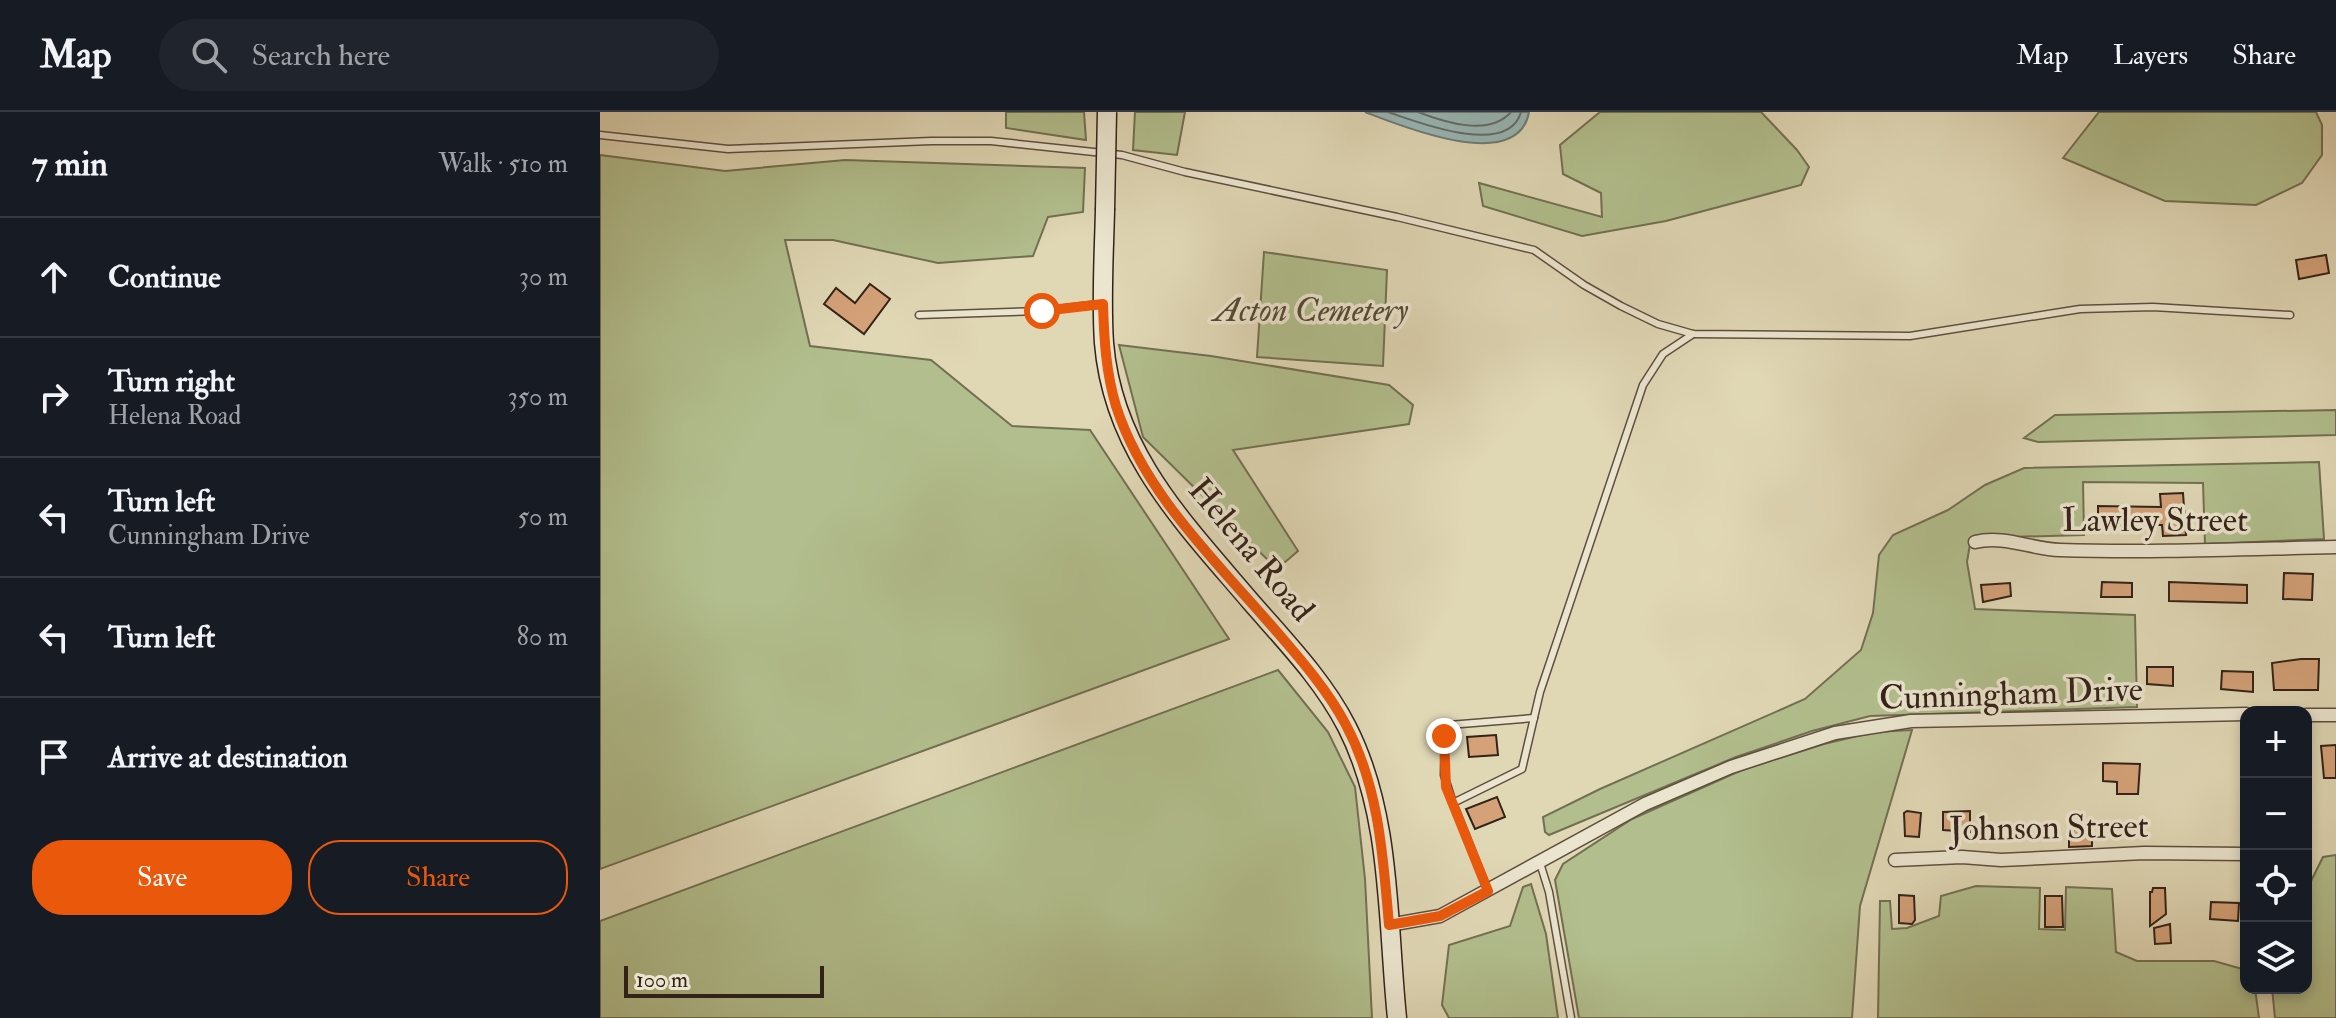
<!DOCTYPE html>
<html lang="en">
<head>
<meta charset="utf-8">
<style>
  :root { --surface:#171b24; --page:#20242c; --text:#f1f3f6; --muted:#9ea1a6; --line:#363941; --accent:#ea580c }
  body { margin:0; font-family:"IM FELL Double Pica",serif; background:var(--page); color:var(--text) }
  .controls { position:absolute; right:24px; bottom:24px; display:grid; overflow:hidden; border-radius:16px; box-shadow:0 4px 12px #0003 }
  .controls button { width:72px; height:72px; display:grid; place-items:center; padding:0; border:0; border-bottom:2px solid var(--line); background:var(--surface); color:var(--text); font:40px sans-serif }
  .scale { position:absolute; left:24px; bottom:20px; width:200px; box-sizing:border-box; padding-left:8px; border:4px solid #332218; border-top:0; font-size:22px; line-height:28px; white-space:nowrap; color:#332218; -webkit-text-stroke:6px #ebe5cf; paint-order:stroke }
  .stop { position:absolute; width:24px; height:24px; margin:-18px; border:6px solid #ea580c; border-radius:50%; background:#fff }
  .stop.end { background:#ea580c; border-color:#fff; box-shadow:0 2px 8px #0008 }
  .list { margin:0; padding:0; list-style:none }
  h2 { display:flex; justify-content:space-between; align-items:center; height:104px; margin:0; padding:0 32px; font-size:34px }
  h2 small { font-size:26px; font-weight:400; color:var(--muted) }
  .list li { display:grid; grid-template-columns:52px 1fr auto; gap:24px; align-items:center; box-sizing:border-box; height:120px; padding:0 32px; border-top:2px solid var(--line) }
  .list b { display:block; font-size:30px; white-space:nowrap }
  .list p { margin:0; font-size:26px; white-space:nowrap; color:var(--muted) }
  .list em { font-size:26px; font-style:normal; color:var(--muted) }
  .actions { display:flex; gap:16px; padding:24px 32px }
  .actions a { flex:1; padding:18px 0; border:2px solid var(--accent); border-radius:32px; text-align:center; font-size:28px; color:var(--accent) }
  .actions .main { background:var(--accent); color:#fff }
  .icon { flex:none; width:44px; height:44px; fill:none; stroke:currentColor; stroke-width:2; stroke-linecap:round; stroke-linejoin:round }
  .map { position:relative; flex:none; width:1736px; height:906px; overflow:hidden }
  header { display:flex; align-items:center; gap:48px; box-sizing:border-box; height:112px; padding:0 40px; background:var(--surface); border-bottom:2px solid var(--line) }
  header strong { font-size:38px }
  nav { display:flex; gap:44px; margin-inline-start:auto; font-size:28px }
  .search { width:560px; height:72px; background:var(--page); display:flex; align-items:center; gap:20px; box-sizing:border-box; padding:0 28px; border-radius:44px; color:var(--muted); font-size:30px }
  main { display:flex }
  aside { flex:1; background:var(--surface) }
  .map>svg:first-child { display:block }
  .green { fill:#b2be8d; stroke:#727052; stroke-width:2 }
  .water { fill:#97b7b7; stroke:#6f7b77; stroke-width:2 }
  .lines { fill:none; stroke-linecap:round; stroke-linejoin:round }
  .shore { stroke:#656c68; stroke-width:2 }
  .building { fill:#d4a178; stroke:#332218; stroke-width:2 }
  .lane-casing { stroke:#5e4f3f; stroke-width:9 }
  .street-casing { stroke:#5e4f3f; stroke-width:15 }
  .secondary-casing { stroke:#332218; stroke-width:21 }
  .lane { stroke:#ebe5cf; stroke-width:6 }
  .street { stroke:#ebe5cf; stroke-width:12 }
  .secondary { stroke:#ebe5cf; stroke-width:18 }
  .secondary-bridge-casing { stroke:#332218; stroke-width:21; stroke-linecap:butt }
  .secondary-bridge { stroke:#ebe5cf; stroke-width:18 }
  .route { stroke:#ea580c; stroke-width:10 }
  .labels { text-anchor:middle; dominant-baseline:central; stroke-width:7; stroke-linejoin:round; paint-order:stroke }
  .park-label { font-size:34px; font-style:italic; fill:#534935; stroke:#ebe5cf }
  .street-label { font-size:34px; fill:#332218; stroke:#ebe5cf }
</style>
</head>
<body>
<header>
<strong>Map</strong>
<div class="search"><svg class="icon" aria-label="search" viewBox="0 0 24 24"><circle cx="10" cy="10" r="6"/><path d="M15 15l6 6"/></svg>Search here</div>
<nav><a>Map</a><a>Layers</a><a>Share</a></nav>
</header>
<main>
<aside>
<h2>7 min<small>Walk · 510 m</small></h2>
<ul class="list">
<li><svg class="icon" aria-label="ahead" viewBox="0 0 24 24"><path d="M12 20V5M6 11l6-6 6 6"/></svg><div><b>Continue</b></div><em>30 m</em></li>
<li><svg class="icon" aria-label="right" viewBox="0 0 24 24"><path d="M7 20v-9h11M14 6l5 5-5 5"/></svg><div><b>Turn right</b><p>Helena Road</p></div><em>350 m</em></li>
<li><svg class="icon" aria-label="left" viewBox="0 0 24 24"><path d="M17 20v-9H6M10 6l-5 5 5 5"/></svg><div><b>Turn left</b><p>Cunningham Drive</p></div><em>50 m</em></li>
<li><svg class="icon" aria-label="left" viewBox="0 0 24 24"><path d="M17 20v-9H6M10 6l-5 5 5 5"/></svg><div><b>Turn left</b></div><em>80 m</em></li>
<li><svg class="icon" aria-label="arrive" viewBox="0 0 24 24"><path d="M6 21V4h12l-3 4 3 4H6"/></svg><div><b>Arrive at destination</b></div></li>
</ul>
<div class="actions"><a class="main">Save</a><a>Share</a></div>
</aside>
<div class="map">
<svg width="1736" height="906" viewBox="0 0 1736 906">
  <rect width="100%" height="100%" fill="#e0d7b5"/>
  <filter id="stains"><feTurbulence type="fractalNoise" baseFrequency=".0025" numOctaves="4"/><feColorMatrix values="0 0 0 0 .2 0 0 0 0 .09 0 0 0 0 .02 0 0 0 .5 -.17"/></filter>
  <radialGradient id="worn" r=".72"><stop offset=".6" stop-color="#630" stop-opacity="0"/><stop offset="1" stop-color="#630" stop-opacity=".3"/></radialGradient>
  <g class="green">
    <path d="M406 0H484L486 28 406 16Z"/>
    <path d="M535 0H585L577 43 533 38Z"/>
    <path d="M1000 0H1161L1197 38 1209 55 1201 73 1066 109 982 124 883 94 879 71 1002 105 1001 81 963 62 960 33Z"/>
    <path d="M1499 0H1716L1722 13V43L1702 71 1656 93 1565 89 1463 46Z"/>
    <path d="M0 43 125 59 245 48 485 56 483 100 448 105 433 144 338 151 233 128H185L210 234 331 248 412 314 490 318 629 527 0 757Z"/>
    <path d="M664 140 787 158 783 254 657 245Z"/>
    <path d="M519 233 611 244 789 273 813 293 809 312 633 338 698 439 677 457 543 325Z"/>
    <path d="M1736 298V323L1438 330 1424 326 1455 303Z"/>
    <path d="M1719 350 1724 427 1605 432 1603 371 1483 370 1484 423 1371 426 1367 450 1375 497 1535 503 1537 595 1270 604 1212 619 1136 645 949 723 945 720 943 705 1000 677 1205 587 1261 538 1273 501 1279 443 1293 423 1348 398 1385 373 1424 356Z"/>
    <path d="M678 558 728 620 755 675 765 767 772 906H0V809Z"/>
    <path d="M1312 618 1260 794 1252 906H979L955 768 963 752 1032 707 1142 658 1224 632 1274 620Z"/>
    <path d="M1736 743V906H1675L1672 876H1706V779L1723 745Z"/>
    <path d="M931 772 946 822 958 906H849L842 893 849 833 910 814 923 775Z"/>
    <path d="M1376 774 1440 776 1439 817 1465 818 1466 775 1512 777 1516 840 1537 849H1614L1646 858V876H1655L1659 906H1278L1280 789H1290L1292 817 1307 816 1339 804 1341 784Z"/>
  </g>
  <path class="water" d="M765 0H929C918 63 799 13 765 0Z"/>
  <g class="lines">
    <g class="shore">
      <path d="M788 0C817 10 908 46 921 0"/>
      <path d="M818 0C844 10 889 25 911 0"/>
    </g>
  </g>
  <g class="building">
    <path d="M1726 143 1729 161 1699 167 1696 148Z"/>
    <path d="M270 172 290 187 264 222 224 192 236 176 255 191Z"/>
    <path d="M1583 381 1586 423 1563 424 1562 413H1498V394L1561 395 1560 382Z"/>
    <path d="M1684 461 1713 462 1712 488 1683 487Z"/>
    <path d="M1502 470 1532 471V485H1501Z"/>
    <path d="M1569 470 1647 473V491L1569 489Z"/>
    <path d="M1410 471 1411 484 1383 490 1381 473Z"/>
    <path d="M1701 547H1719L1718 578H1674L1672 551Z"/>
    <path d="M1547 555H1573V574L1547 572Z"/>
    <path d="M1622 559 1653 560V580L1621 577Z"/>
    <path d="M896 623 898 643 869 645 867 625Z"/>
    <path d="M1736 633V666H1724L1721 634Z"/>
    <path d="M1503 651 1540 652 1538 682H1517V670L1503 669Z"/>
    <path d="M897 685 905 705 875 717 866 697Z"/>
    <path d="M1307 699 1321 701 1319 725 1305 724 1304 701Z"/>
    <path d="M1370 699V720L1343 718V700Z"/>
    <path d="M1469 718H1492V734L1469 735Z"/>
    <path d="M1553 776H1565L1566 802 1550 814V780H1552Z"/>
    <path d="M1299 783 1314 784 1315 808 1312 812 1299 811Z"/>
    <path d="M1445 784H1462L1463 815H1445Z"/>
    <path d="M1611 790 1639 791 1638 809 1610 807Z"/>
    <path d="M1570 812 1571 831 1555 832 1554 816Z"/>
  </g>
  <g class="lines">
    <defs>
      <g id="lane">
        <path d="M0 23 128 37 331 29H391L522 43 585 60 797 105 934 138 984 173 1021 194 1058 212 1093 222 1310 224 1480 197 1553 195 1690 203"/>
        <path d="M319 203 442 199 500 192"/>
        <path d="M853 691 844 663 845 616 849 613 934 606"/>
        <path d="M940 751 949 780 971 906"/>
        <path d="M888 779 853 691 922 657 940 580 1043 273 1063 242 1093 222"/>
      </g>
      <g id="street">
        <path d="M1375 430C1404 423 1431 437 1460 438 1552 441 1644 437 1736 435"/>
        <path d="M1706 603H1736"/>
        <path d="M1295 748 1362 745 1401 748 1544 741 1646 742"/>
        <path d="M789 813 840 804 1045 692 1131 655 1235 621 1311 609 1646 602"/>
      </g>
      <path id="secondary" d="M505 98C504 142 501 187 504 231 513 340 584 411 651 490 685 529 723 568 747 615 792 703 787 809 797 906"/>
    </defs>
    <use href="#lane" class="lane-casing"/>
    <use href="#street" class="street-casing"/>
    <use href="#secondary" class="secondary-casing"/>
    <use href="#lane" class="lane"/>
    <use href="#street" class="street"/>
    <use href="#secondary" class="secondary"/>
    <defs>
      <path id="secondary-bridge" d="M505 98 507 0"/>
    </defs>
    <use href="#secondary-bridge" class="secondary-bridge-casing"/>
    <use href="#secondary-bridge" class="secondary-bridge"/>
  </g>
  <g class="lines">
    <path class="route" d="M442 199 503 192C504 226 506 261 516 294 544 382 618 451 677 520 702 549 728 579 746 613 779 675 783 744 789 813L840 804 888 779 846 675 844 624"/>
  </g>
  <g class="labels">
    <g class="park-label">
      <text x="711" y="198">Acton Cemetery</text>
    </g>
    <g class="street-label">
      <text x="1555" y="408">Lawley Street</text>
      <text transform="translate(651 438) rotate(50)">Helena Road</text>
      <text transform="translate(1411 582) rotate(-2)">Cunningham Drive</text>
      <text transform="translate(1449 716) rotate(-1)">Johnson Street</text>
    </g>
  </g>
  <rect width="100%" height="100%" filter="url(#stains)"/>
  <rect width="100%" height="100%" fill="url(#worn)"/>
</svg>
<div class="controls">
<button>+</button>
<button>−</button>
<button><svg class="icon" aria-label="locate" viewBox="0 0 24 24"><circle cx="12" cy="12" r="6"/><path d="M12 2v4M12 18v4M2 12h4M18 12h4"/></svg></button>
<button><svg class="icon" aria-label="layers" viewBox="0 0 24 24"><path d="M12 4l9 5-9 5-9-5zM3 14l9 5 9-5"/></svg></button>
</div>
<div class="scale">100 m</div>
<div class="stop" style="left:442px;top:199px"></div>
<div class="stop end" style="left:844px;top:624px"></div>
</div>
</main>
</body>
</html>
